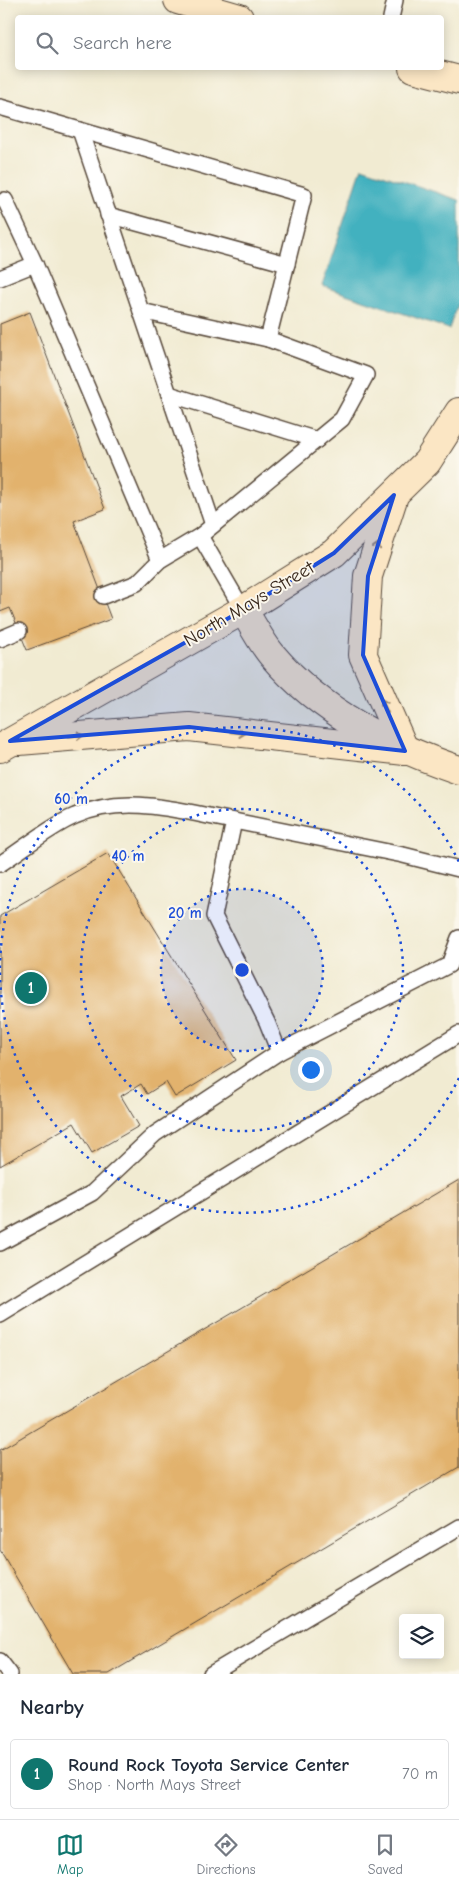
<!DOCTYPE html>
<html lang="en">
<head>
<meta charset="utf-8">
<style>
  :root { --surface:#fff; --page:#f6f6f7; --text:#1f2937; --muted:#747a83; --line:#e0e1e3; --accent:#0f766e }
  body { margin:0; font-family:"Comic Neue",sans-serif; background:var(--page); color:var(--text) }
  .controls { position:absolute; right:15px; bottom:15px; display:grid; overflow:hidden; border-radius:5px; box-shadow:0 2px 12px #0003 }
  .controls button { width:45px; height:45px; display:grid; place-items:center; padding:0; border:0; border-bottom:1px solid var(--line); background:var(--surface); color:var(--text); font:25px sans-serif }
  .you { position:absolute; left:310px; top:1069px; width:18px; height:18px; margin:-12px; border:4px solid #fff; border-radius:50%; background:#1a73e8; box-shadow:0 0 0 8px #1a73e833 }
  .badge { display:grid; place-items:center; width:32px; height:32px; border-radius:50%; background:var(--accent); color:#fff; font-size:16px; font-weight:700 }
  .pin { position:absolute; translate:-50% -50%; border:2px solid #fff; box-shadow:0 1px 5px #0006 }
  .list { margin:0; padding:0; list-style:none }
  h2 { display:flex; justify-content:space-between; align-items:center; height:65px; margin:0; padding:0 20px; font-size:21px }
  h2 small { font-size:16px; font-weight:400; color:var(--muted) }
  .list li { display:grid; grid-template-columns:32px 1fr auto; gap:15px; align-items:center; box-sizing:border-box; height:70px; margin:0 10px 10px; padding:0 10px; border:1px solid var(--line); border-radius:5px }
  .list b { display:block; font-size:19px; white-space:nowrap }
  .list p { margin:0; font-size:16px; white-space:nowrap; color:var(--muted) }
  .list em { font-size:16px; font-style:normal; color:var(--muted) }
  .icon { flex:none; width:28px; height:28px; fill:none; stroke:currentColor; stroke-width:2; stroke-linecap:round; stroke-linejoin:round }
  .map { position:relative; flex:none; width:459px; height:1674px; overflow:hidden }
  .search { position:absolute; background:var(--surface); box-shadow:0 2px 12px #0003; left:15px; right:15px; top:15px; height:55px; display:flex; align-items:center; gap:12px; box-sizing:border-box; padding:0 18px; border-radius:5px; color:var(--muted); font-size:19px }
  .sheet { height:145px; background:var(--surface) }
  nav { display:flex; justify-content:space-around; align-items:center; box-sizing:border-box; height:70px; border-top:1px solid var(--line); background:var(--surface); font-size:14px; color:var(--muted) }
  nav a { display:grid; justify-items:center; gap:2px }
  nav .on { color:var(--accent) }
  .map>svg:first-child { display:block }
  .water { fill:#43b1bf; stroke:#3f6e6e }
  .building { fill:#e2b26d }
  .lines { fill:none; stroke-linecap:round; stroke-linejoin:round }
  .lane-casing { stroke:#564739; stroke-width:18 }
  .secondary-casing { stroke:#564739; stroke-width:30 }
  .lane { stroke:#fff; stroke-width:15 }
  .secondary { stroke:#fbe6c4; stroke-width:28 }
  .oneway { stroke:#9b8871 }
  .marked { fill:#1d4ed8; fill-opacity:0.2; stroke:#1d4ed8; stroke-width:4; stroke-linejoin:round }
  .ring { fill:none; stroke:#1d4ed8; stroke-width:2.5; stroke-dasharray:2.5 5 }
  .labels { text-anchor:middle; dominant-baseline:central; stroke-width:4; stroke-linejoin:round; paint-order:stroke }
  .street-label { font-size:19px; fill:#3b2a1e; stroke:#fbf7ec }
  .centre { fill:#1d4ed8; stroke:#fbf7ec; stroke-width:2.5 }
  .ring-label { font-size:15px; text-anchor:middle; font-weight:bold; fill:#1d4ed8; stroke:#fbf7ec; stroke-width:4; stroke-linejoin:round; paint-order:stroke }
</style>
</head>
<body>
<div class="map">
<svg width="459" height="1674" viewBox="0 0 459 1674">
  <rect width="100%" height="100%" fill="#fbf7ec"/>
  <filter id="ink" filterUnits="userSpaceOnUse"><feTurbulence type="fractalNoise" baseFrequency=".02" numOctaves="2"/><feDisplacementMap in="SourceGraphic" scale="10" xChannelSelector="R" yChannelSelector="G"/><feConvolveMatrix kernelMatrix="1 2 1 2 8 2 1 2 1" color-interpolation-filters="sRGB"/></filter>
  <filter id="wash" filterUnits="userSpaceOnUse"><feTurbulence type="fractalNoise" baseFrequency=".0096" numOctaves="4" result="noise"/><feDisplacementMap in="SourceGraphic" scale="20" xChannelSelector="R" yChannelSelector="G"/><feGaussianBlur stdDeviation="1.12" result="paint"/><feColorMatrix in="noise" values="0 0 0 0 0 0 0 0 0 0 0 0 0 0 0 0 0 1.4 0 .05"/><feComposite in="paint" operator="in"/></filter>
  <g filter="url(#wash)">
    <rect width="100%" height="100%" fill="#f1ebd2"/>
    <path class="water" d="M362 167 459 200V299L449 329 322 286Z"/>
    <g id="blocks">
      <g class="building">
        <path d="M30 312 105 509 74 521 111 619 27 650 10 608 0 612V324Z"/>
        <path d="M108 853 236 1060 175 1097 166 1082 147 1094 141 1084 121 1096 139 1126 92 1153 74 1123 0 1166V916Z"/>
        <path d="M459 1180V1467L109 1674H73L0 1550V1450Z"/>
      </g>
    </g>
  </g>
  <g filter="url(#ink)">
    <use href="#blocks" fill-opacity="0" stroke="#564739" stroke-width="1"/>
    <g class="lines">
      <defs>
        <g id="lane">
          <path d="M391 18 395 0"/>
          <path d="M0 107 304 195 268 339 366 375 342 419 200 536 160 560 137 583 103 596"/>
          <path d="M80 130 213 525"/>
          <path d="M5 200 35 264"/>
          <path d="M108 215 287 264"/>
          <path d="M0 278 35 264 160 560"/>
          <path d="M141 311 268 339"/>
          <path d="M169 394 317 440"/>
          <path d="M200 536 243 610"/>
          <path d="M0 639 19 631"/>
          <path d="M234 821 403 855 459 869"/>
          <path d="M0 864C23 849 51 826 75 816 126 793 183 812 234 821L214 916 267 1022 279 1052 155 1134 92 1193 0 1243"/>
          <path d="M279 1052 449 965 459 938"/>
          <path d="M0 1315 459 1034"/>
          <path d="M0 1661 10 1674"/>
          <path d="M211 1674 459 1527"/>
        </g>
        <g id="secondary">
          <path d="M178 0 239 18"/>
          <path d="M413 68 459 80"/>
          <path d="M393 499 368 576 363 655 405 751"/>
          <path d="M243 610C253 625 261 642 272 655 321 713 389 746 459 770"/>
          <path d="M19 741 189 727 405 751"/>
          <path d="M0 748 243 610 334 553 427 462 459 412"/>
        </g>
      </defs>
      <use href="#lane" class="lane-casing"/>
      <use href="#secondary" class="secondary-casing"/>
      <use href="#lane" class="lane"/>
      <use href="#secondary" class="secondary"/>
    </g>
    <defs><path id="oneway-shaft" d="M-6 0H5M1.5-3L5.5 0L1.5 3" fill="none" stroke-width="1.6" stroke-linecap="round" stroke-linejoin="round" transform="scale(1.25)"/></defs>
    <g class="oneway">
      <use href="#oneway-shaft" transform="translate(376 550) rotate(-72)"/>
      <use href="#oneway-shaft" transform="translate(385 706) rotate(-114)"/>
      <use href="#oneway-shaft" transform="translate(238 733) rotate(6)"/>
      <use href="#oneway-shaft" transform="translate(76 736) rotate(-4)"/>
    </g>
  </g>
  <path class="marked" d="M394 495 368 576 363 655 405 751 189 727 10 741 243 610 334 553Z"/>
  <circle cx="242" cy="970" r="81" fill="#1d4ed8" fill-opacity=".12"/>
  <g class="ring">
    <circle cx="242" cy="970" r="81"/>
    <circle cx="242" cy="970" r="161"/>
    <path d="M459 1078A242 242 0 0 1 0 972M0 968A242 242 0 0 1 459 862"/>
  </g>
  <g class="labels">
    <g class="street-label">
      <text transform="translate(249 604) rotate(-31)">North Mays Street</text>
    </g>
  </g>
  <circle cx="242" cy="970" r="8" class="centre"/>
  <g class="ring-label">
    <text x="71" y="804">60 m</text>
    <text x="128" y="861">40 m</text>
    <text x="185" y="918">20 m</text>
  </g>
</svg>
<div class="controls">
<button><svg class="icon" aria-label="layers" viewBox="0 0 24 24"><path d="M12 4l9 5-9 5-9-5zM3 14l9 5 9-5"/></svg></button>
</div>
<div class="you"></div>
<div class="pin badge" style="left:31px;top:988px">1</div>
<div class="search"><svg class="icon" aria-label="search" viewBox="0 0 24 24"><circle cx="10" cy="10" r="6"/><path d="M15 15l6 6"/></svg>Search here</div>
</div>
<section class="sheet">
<h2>Nearby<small></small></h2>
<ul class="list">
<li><span class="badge">1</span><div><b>Round Rock Toyota Service Center</b><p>Shop · North Mays Street</p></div><em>70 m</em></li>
</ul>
</section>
<nav>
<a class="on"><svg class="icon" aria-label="map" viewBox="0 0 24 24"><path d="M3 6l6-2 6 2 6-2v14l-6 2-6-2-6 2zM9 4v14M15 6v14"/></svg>Map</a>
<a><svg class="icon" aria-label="directions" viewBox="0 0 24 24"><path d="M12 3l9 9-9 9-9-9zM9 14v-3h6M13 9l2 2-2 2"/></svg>Directions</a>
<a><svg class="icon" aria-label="saved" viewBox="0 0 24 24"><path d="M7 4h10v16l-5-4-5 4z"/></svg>Saved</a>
</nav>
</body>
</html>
